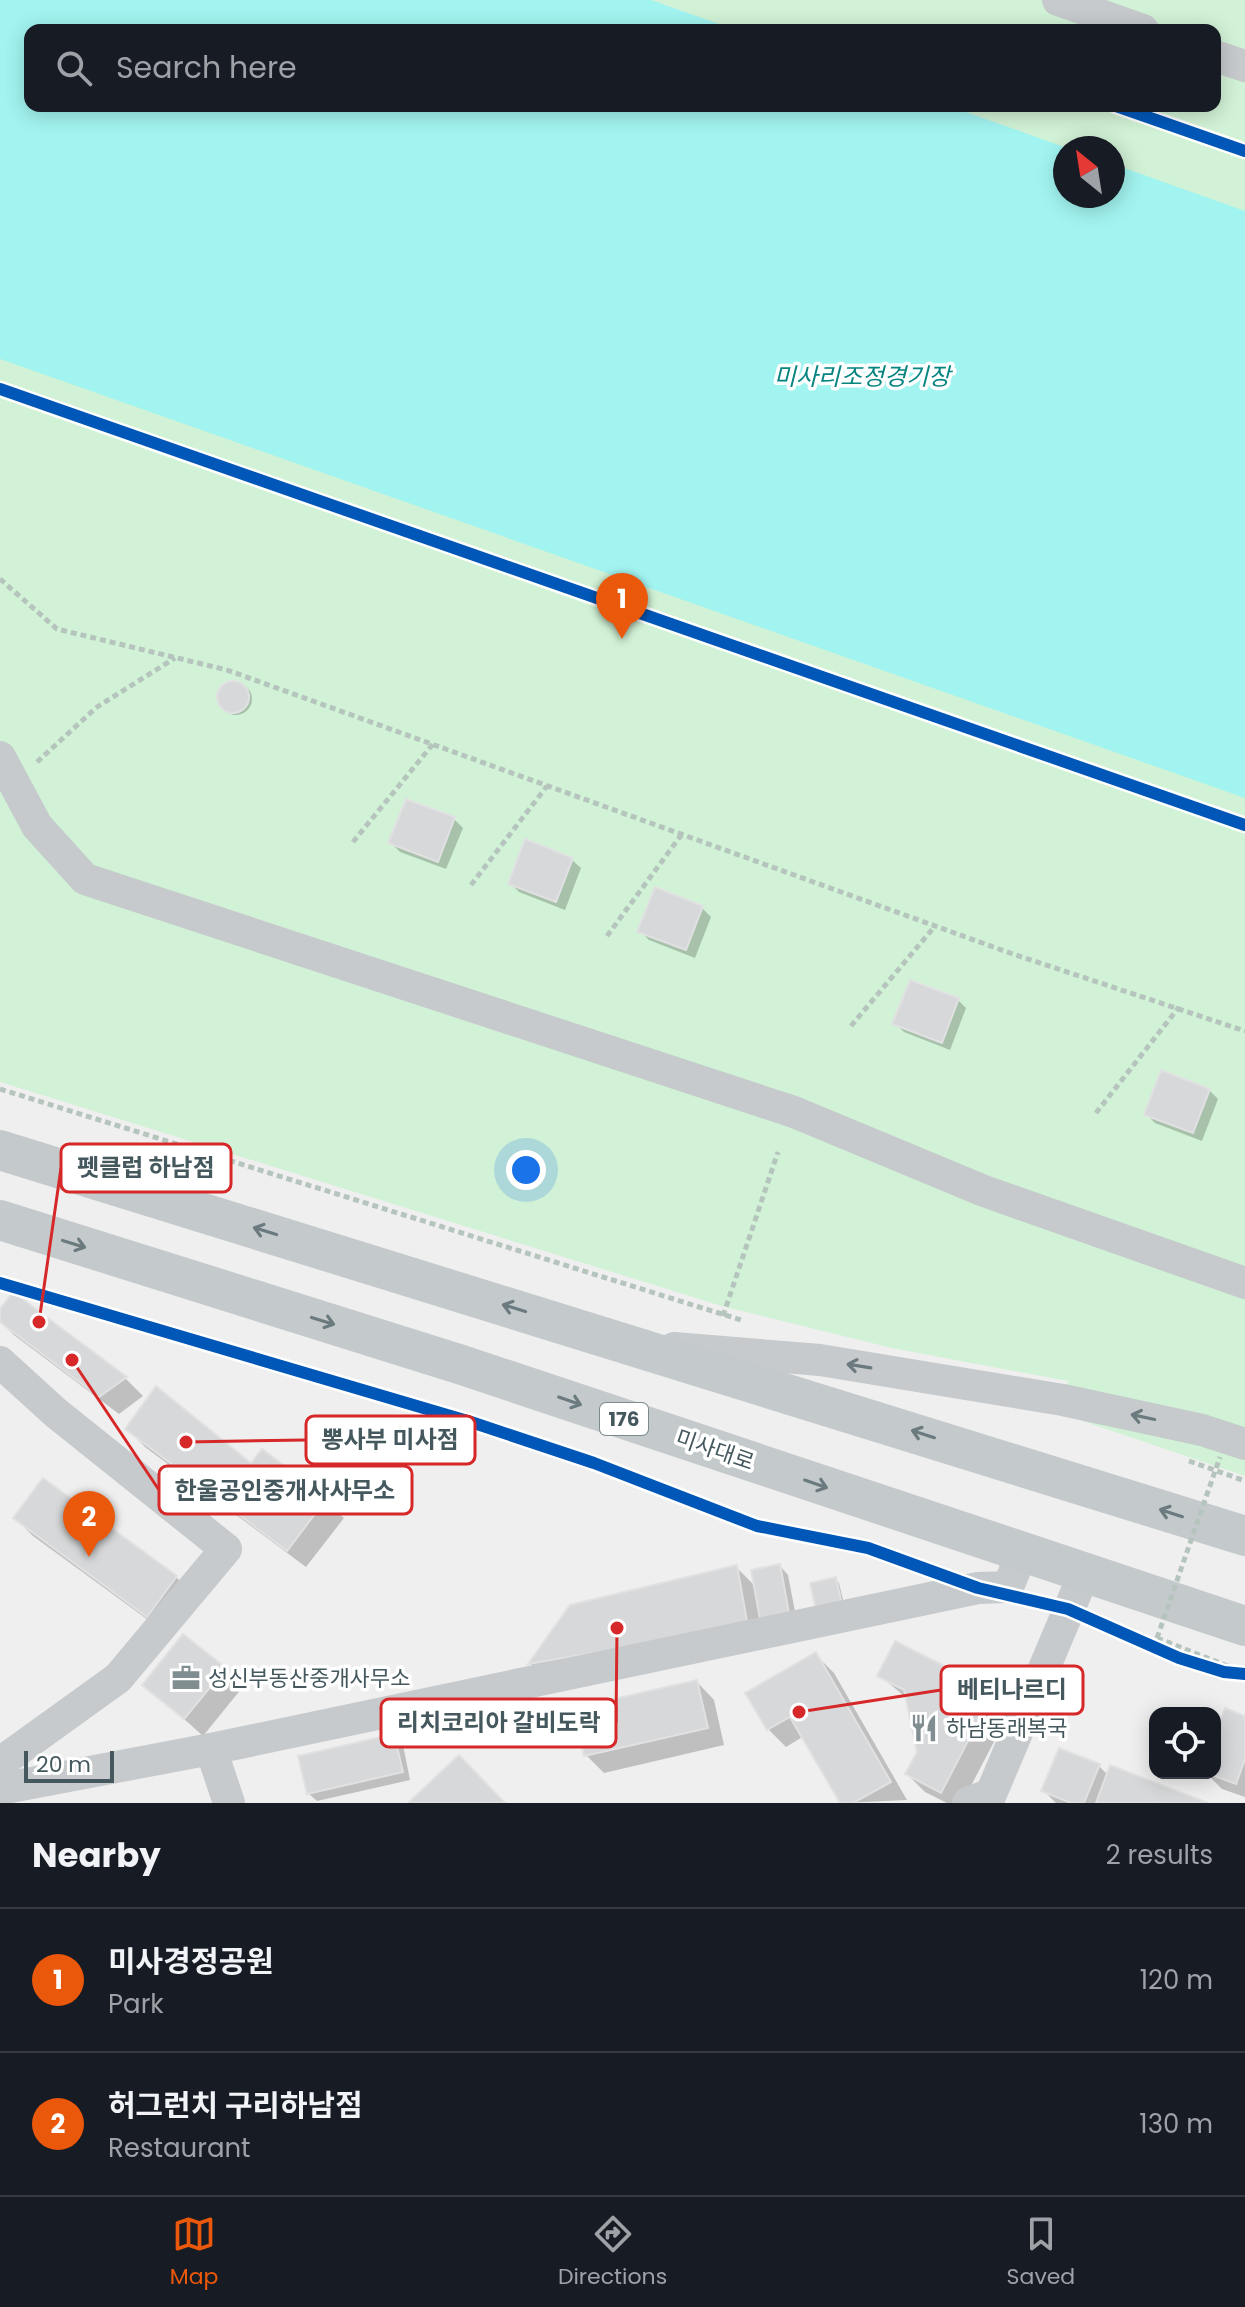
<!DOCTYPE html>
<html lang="en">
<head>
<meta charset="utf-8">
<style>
  :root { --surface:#171b24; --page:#242831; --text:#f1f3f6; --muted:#9ea1a6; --line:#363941; --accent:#ea580c }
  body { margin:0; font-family:Poppins,"Noto Sans KR",sans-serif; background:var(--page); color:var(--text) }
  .controls { position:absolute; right:24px; bottom:24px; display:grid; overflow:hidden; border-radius:16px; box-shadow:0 4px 20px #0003 }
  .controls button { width:72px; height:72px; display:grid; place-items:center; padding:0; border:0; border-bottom:2px solid var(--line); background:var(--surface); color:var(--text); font:40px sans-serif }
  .compass { position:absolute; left:1053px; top:136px; width:72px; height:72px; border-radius:50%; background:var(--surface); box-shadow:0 4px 20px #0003; rotate:330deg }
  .scale { position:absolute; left:24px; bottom:20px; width:90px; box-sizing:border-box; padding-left:8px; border:4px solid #44585e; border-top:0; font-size:22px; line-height:28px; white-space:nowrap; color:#44585e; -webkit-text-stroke:6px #fff; paint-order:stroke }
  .you { position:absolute; left:526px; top:1170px; width:28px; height:28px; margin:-20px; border:6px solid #fff; border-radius:50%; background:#1a73e8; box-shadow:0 0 0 12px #1a73e833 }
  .badge { display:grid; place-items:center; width:52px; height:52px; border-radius:50%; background:var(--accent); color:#fff; font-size:26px; font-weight:700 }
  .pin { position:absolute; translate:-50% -66px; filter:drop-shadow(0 2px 4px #0008) }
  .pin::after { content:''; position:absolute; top:42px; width:28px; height:24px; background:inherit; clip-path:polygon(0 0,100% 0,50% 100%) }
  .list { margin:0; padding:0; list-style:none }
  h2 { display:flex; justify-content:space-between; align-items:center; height:104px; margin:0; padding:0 32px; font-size:34px }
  h2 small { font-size:26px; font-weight:400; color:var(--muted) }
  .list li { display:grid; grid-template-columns:52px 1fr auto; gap:24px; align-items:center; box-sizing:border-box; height:144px; padding:0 32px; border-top:2px solid var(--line) }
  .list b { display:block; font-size:30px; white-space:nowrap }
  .list p { margin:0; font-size:26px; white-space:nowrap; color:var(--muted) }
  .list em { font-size:26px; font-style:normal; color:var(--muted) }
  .icon { flex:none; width:44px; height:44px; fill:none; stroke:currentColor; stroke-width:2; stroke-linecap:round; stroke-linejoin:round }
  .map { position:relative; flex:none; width:1245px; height:1803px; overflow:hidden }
  .search { position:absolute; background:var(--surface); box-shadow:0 4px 20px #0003; left:24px; right:24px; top:24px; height:88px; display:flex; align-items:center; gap:20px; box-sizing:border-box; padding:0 28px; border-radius:16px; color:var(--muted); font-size:30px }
  .sheet { height:392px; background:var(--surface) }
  nav { display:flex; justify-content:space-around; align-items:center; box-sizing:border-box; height:112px; border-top:2px solid var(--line); background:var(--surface); font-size:22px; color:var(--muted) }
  nav a { display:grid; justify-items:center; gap:4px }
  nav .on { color:var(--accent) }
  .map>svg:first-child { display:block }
  .green { fill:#d1f2d6; fill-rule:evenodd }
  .water { fill:#a2f4f1 }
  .shadow { fill:#0003 }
  .building { fill:#d7d8d9; stroke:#e1e1e2; stroke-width:2 }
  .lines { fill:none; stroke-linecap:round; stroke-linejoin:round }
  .path { stroke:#b5c4bc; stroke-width:5; stroke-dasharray:6 4; stroke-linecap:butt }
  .minor { stroke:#c6cacc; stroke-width:32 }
  .major { stroke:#c4cacc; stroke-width:40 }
  .path-bridge { stroke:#b5c4bc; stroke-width:5; stroke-dasharray:6 4; stroke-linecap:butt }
  .cycleway-casing { stroke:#fff; stroke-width:17 }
  .cycleway { stroke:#0057b8; stroke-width:12 }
  .oneway { stroke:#6a7a7f }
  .oneway2 { stroke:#6b7a7f }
  .labels { text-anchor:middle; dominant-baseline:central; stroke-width:7; stroke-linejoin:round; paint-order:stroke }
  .shield { fill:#fff; stroke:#7c8a8e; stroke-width:2 }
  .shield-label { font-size:20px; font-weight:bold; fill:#44585e }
  .street-label { font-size:22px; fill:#44585e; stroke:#fff }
  .poi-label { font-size:22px; fill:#44585e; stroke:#fff; text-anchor:start }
  .water-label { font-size:24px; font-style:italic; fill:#058480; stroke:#fff }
  .leader { fill:none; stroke:#d62828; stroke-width:3 }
  .callout-dot { fill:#d62828; stroke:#fff; stroke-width:3 }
  .callout { fill:#fff; stroke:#d62828; stroke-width:3 }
  .callout-label { font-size:24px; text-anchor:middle; font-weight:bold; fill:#44585e }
</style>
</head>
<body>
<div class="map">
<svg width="1245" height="1803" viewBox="0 0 1245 1803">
  <rect width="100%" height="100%" fill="#f0efef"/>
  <path class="green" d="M0 0H1245V1476L1062 1414 1068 1381 892 1348 725 1307 0 1082ZM30 30H1215V106H30ZM1065 148H1113V196H1065Z"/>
  <path class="water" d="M0 0H651L736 30H30V106H949L1067 148 1065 196H1113V164L1245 211V798L0 359Z"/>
  <g class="shadow">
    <circle cx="236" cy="699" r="16"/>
    <path d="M454 819 463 828 446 869 400 852 391 843Z"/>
    <path d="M572 860 581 868 565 910 519 892 510 883Z"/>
    <path d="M656 890 702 908 711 917 695 958 649 940 640 931Z"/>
    <path d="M957 999 966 1008 950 1050 904 1032 895 1023Z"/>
    <path d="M1209 1090 1218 1099 1202 1141 1155 1123 1146 1114Z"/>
    <path d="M13 1294 126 1379 143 1396 119 1414 14 1335 0 1321V1312Z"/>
    <path d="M128 1429 251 1465 262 1451 344 1518 306 1567 145 1447Z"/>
    <path d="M43 1481 176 1577 194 1595 166 1633 33 1536 15 1518Z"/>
    <path d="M780 1566 788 1575 797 1622 765 1644 548 1681 531 1664 571 1607 736 1567 756 1587Z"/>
    <path d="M835 1580 839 1583 845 1608 812 1584Z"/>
    <path d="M816 1655 834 1673 907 1800 842 1803 804 1736 786 1747 768 1729Z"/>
    <path d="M224 1670 242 1688 203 1736 145 1684Z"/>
    <path d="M879 1675 992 1693 1010 1711 962 1803H947L925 1792 907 1774 919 1752 908 1699Z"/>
    <path d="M697 1682 714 1700 724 1745 604 1773 586 1755Z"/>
    <path d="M1245 1718V1797L1222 1789 1206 1773H1215V1741Z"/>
    <path d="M394 1737 403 1745 410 1780 317 1801 308 1793Z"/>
    <path d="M1099 1766 1108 1775 1203 1803H1056L1043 1790Z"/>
  </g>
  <g class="building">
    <circle cx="233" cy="697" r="16"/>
    <path d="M406 799 455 817 438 862 388 843Z"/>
    <path d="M525 839 573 858 556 902 508 884Z"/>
    <path d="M655 887 703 906 686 950 637 932Z"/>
    <path d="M910 980 959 998 942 1043 892 1024Z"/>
    <path d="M1161 1070 1210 1089 1193 1133 1144 1115Z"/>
    <path d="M13 1292 127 1377 99 1397 0 1322V1309Z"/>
    <path d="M156 1386 251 1463 262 1449 327 1498 287 1551 125 1429Z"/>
    <path d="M43 1478 177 1576 147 1617 13 1518Z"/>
    <path d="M780 1564 789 1613 760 1619 751 1570Z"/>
    <path d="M737 1565 748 1627 528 1664 570 1605Z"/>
    <path d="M836 1577 842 1605 816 1611 810 1583Z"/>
    <path d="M183 1634 226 1668 184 1719 142 1685Z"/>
    <path d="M895 1641 994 1691 941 1793 905 1774 917 1752 904 1690 877 1676Z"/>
    <path d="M816 1652 891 1782 853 1803H840L790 1717 767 1730 745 1693Z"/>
    <path d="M697 1680 708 1728 584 1756 574 1708Z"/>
    <path d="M1225 1708 1245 1716V1759L1236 1784 1206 1773H1215V1735Z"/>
    <path d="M394 1734 403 1772 307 1794 298 1756Z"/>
    <path d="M1059 1748 1100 1764 1084 1803H1071L1041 1791Z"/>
    <path d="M459 1755 505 1803H408Z"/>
    <path d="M1110 1765 1208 1803H1096Z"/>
  </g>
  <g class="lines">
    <g class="path">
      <path d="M0 579 57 629 227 670 1010 953 1245 1031"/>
      <path d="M37 762 97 707 175 658"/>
      <path d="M353 842 433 744"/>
      <path d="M471 885 547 786"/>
      <path d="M607 936 682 834"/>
      <path d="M851 1026 935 926"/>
      <path d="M0 1089 741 1320"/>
      <path d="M1096 1113 1179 1007"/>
      <path d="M723 1316 778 1152"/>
      <path d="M1189 1461 1245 1481"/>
      <path d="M1157 1638 1245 1673"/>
    </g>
    <g class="minor">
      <path d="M1058 0 1143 30"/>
      <path d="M1215 56 1245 66"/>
      <path d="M0 757 37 826 85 879 794 1112 984 1191 1245 1283"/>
      <path d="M674 1348 820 1360 1063 1400 1202 1430 1245 1444"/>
      <path d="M0 1362 56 1413 226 1549 118 1678 0 1763"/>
      <path d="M211 1749 229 1803"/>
      <path d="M0 1789 211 1749 978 1588 1008 1587 1022 1553"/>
      <path d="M968 1803 991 1794 1084 1574"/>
    </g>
    <g class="major">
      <path d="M0 1150 1245 1536"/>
      <path d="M0 1220 462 1365 1245 1626"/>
    </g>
    <path class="path-bridge" d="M1157 1638 1220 1457"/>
    <defs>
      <g id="cycleway">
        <path d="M1116 106 1245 151"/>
        <path d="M0 389 1245 825"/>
        <path d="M0 1283 471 1422 594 1463 757 1526 868 1548 978 1588 1068 1609 1179 1658 1224 1672 1245 1674"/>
      </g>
    </defs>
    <use href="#cycleway" class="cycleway-casing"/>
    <use href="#cycleway" class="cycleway"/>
  </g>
  <defs><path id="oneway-shaft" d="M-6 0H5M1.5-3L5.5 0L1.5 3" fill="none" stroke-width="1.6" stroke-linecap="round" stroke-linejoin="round" transform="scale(2)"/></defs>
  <g class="oneway">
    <use href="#oneway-shaft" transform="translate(265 1231) rotate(-163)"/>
    <use href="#oneway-shaft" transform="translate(74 1244) rotate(17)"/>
    <use href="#oneway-shaft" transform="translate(514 1308) rotate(-163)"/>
    <use href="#oneway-shaft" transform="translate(323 1321) rotate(17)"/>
    <use href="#oneway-shaft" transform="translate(570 1401) rotate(19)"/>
    <use href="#oneway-shaft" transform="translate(923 1434) rotate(-162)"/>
    <use href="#oneway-shaft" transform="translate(816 1484) rotate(19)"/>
    <use href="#oneway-shaft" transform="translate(1171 1513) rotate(-162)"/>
  </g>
  <g class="oneway2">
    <use href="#oneway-shaft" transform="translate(859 1366) rotate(-171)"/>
    <use href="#oneway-shaft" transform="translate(1143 1417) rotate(-168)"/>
  </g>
  <defs>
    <symbol id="office-bare" viewBox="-9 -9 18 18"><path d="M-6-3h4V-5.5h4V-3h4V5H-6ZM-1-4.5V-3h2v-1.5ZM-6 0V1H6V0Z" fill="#808d91" stroke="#fff" stroke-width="2.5" paint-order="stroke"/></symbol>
    <symbol id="restaurant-bare" viewBox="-9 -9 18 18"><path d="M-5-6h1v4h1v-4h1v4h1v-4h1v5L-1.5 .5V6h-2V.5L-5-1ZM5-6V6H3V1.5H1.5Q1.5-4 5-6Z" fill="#808d91" stroke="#fff" stroke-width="2.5" paint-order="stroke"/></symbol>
  </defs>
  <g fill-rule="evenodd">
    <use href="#office-bare" x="166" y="1658" width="40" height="40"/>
    <use href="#restaurant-bare" x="904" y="1708" width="40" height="40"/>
  </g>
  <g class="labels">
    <rect class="shield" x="600" y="1403" width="48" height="32" rx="6"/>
    <g class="shield-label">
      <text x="624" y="1419">176</text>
    </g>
    <g class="street-label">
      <text transform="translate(715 1450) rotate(19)">미사대로</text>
    </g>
    <g class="poi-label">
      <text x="208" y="1678">성신부동산중개사무소</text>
      <text x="946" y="1728">하남동래복국</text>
    </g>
    <g class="water-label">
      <text x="862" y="376">미사리조정경기장</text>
    </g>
  </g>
  <path class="leader" d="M39 1322L61 1168M186 1442L306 1440M72 1360L159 1490M799 1712L941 1690M617 1628L616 1723"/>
  <g class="callout-dot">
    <circle cx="39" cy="1322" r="8"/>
    <circle cx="186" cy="1442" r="8"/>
    <circle cx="72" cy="1360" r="8"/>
    <circle cx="799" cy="1712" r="8"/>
    <circle cx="617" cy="1628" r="8"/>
  </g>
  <g class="callout">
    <rect x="61" y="1144" width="170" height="48" rx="8"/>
    <rect x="306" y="1416" width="169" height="48" rx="8"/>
    <rect x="159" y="1466" width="253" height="48" rx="8"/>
    <rect x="941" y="1666" width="142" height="48" rx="8"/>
    <rect x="381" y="1699" width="235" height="48" rx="8"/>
  </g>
  <g class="callout-label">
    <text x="146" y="1176">펫클럽 하남점</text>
    <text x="390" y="1448">뽕사부 미사점</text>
    <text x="285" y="1499">한울공인중개사사무소</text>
    <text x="1012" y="1698">베티나르디</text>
    <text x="499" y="1731">리치코리아 갈비도락</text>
  </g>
</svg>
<div class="controls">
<button><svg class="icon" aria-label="locate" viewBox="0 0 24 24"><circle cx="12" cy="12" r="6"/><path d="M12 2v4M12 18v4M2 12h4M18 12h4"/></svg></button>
</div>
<svg class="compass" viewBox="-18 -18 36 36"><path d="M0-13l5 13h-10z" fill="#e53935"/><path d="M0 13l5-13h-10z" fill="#9ea1a6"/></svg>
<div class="scale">20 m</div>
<div class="you"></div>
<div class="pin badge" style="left:622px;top:639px">1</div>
<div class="pin badge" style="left:89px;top:1557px">2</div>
<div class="search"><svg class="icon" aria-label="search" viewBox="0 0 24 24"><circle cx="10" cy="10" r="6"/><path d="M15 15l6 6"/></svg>Search here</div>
</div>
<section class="sheet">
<h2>Nearby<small>2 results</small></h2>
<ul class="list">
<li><span class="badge">1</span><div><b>미사경정공원</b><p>Park</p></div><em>120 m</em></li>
<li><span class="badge">2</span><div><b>허그런치 구리하남점</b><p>Restaurant</p></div><em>130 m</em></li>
</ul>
</section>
<nav>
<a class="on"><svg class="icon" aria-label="map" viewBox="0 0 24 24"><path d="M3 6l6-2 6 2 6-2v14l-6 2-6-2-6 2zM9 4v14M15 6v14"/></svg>Map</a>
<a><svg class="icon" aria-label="directions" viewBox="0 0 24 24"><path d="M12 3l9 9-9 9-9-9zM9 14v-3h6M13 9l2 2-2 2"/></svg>Directions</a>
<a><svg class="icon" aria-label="saved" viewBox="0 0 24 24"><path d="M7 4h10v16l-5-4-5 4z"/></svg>Saved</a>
</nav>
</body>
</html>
